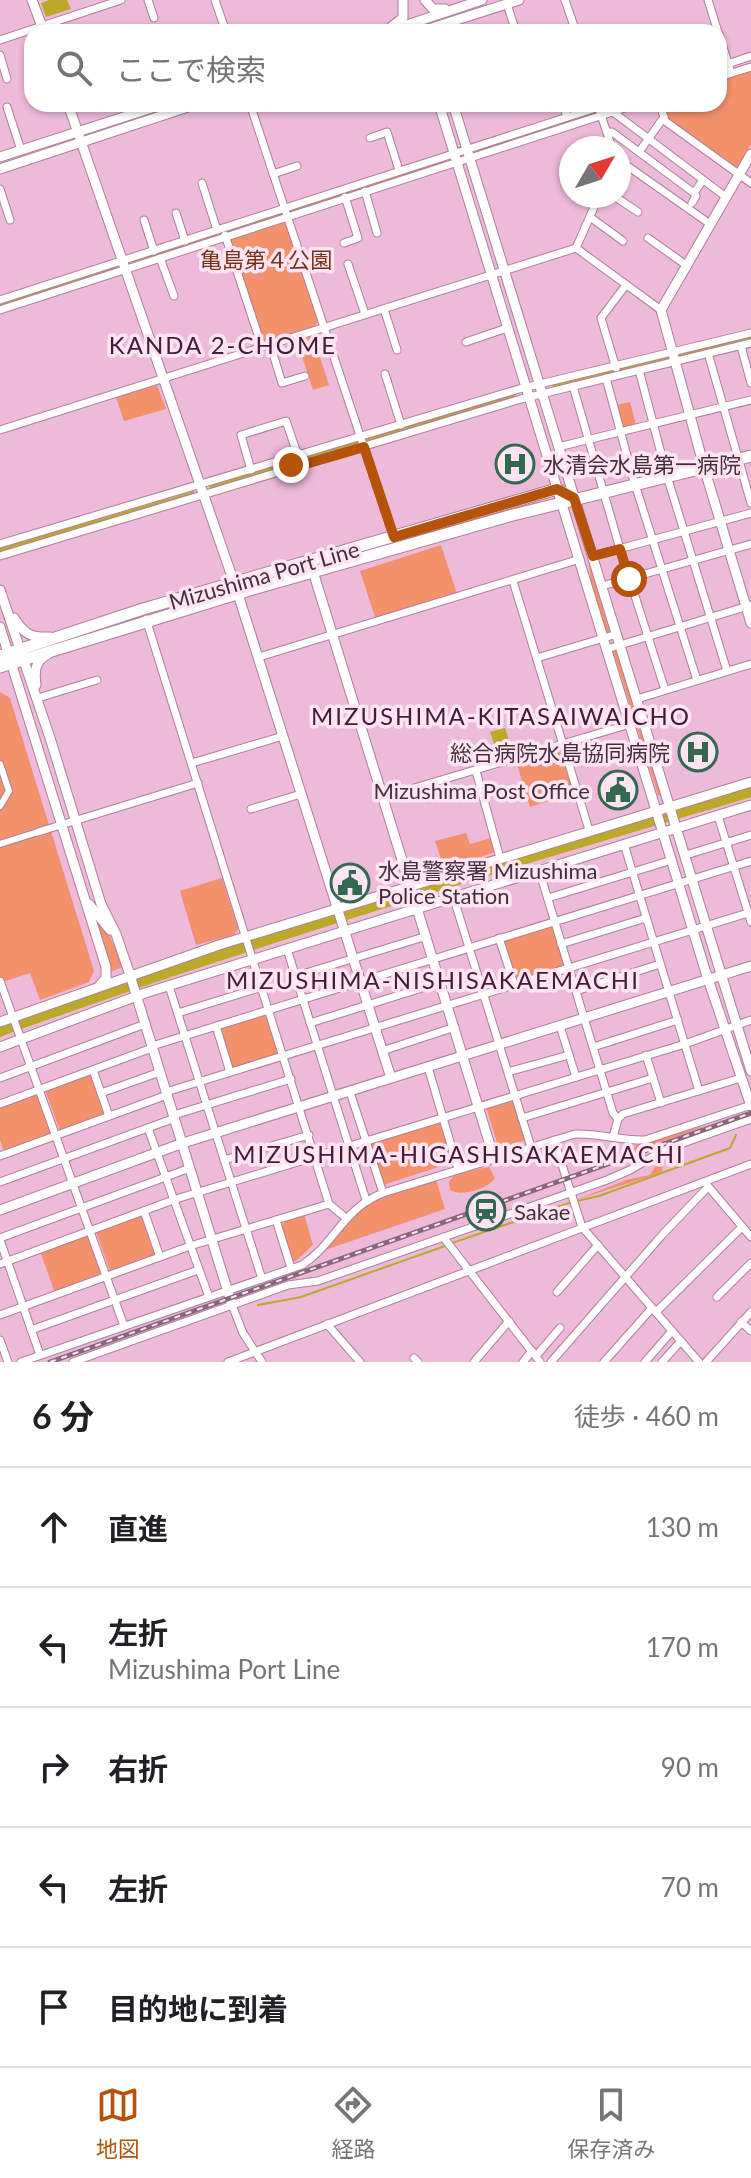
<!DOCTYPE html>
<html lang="ja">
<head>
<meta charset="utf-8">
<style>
  :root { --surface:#fff; --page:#f6f6f6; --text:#202124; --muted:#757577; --line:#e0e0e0; --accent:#b45309 }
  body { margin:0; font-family:Lato,"Noto Sans JP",sans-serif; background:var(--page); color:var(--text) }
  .compass { position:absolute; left:559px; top:136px; width:72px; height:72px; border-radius:50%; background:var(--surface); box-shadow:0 2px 6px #0004; rotate:51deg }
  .stop { position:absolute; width:24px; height:24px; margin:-18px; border:6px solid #b45309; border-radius:50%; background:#fff }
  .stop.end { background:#b45309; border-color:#fff; box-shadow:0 2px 8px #0008 }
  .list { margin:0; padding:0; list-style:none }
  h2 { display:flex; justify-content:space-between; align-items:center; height:104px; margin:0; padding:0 32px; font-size:34px }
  h2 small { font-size:26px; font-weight:400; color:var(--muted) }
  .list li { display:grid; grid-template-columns:52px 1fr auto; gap:24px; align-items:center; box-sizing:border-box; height:120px; padding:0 32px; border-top:2px solid var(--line) }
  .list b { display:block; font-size:30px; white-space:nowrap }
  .list p { margin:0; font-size:26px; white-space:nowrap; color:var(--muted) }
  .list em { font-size:26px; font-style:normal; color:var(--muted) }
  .icon { flex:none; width:44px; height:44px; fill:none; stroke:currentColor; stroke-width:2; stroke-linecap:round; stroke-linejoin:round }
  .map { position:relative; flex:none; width:751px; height:1362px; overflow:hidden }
  .search { position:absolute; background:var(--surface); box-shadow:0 2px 6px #0004; left:24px; right:24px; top:24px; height:88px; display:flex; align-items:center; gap:20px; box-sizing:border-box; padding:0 28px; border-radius:24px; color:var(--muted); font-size:30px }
  .sheet { height:704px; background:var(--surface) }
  nav { display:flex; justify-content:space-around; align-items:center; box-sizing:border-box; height:112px; border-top:2px solid var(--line); background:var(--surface); font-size:22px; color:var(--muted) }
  nav a { display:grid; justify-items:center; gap:4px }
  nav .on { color:var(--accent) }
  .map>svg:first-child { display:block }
  .green { fill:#f2916c }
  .water { fill:#bbaa2a }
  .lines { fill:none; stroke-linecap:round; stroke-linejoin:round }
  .stream { stroke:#bbaa2a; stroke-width:2 }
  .river { stroke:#bbaa2a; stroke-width:12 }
  .pedestrian-casing { stroke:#ae7e9c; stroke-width:8 }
  .minor-casing { stroke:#ae7e9c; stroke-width:9 }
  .tertiary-casing { stroke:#ae7e9c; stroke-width:11 }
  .secondary-casing { stroke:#ae7e9c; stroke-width:13 }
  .pedestrian { stroke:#fff; stroke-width:6 }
  .minor { stroke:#fff; stroke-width:7 }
  .tertiary { stroke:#fff; stroke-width:9 }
  .secondary { stroke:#fff; stroke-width:11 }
  .rail-casing { stroke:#88677c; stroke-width:5 }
  .rail { stroke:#ffe4f4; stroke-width:2; stroke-dasharray:6; stroke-linecap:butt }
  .route { stroke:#b45309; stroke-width:10 }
  .labels { text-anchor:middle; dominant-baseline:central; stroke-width:7; stroke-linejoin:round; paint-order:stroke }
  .park-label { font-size:22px; fill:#773318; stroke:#ffe4f4 }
  .poi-label { font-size:22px; fill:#442f3c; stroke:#ffe4f4; text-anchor:start }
  .street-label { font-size:22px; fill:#442f3c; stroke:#ffe4f4 }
  .neighbourhood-label { font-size:24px; letter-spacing:2px; fill:#431c36; stroke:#ffe4f4 }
</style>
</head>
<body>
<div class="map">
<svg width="751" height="1362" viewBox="0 0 751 1362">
  <rect width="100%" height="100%" fill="#edbada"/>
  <g class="green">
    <path d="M751 70V144L739 166 734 167 669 120 664 104H719V81Z"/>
    <path d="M282 222 286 224 318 322 315 326 266 341 262 340 230 242 231 238Z"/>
    <path d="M313 336 329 385 313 390 297 341Z"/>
    <path d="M157 385 166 409 124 421 116 398Z"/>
    <path d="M630 402 636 425 622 429 616 405Z"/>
    <path d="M441 545 457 594 376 620 360 571Z"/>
    <path d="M588 557 610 632 606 633 591 581Z"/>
    <path d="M616 650 661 794V796L658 795 613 651Z"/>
    <path d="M0 692 10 698 94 971 89 982 40 1000 30 973 0 983Z"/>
    <path d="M559 748 562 750 575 793 530 807 516 761Z"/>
    <path d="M466 833 470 844 491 838 496 852 444 868 435 841Z"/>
    <path d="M222 878 238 929 234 935 196 945 180 891Z"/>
    <path d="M95 916 109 934 123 967 110 972Z"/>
    <path d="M552 925 564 966 515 980 503 940Z"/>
    <path d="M266 1013 279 1054 232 1069 219 1028Z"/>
    <path d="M92 1072 106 1114 60 1131 45 1090Z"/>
    <path d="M37 1093 51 1135 4 1152 0 1140V1107Z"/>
    <path d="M514 1099 526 1140 502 1147 498 1146 486 1107Z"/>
    <path d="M442 1122 454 1162 383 1185 369 1143Z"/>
    <path d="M701 1127 702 1128 632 1152 636 1145Z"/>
    <path d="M660 1159 663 1172 576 1200 626 1180 650 1175Z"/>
    <path d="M489 1167 495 1178C488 1189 461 1197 450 1190L449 1182 455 1173Z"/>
    <path d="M436 1180 445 1209 322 1251 352 1215 373 1200Z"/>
    <path d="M304 1214 313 1245 297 1260 292 1262 281 1227 286 1219Z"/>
    <path d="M143 1215 157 1255 111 1273 96 1232Z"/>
    <path d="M88 1235 101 1276 55 1293 40 1251Z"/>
  </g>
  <g class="water">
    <path d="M49 0H67L71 9 46 17 41 3Z"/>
    <path d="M616 104H627L480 152 479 148Z"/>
    <path d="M442 160 443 163 133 264V261Z"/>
    <path d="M116 266 117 269 0 307V303Z"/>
    <path d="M751 335V340L553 388 552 384Z"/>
    <path d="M514 394 516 398 211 489 209 486Z"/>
    <path d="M194 491 195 494 0 553V548Z"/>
    <path d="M505 728 513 752 498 756 490 732Z"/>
  </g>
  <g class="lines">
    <g class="stream">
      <path d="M678 816 751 794"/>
      <path d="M418 896 657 822"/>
      <path d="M346 918 408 899"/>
      <path d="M137 987 336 922"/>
      <path d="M20 1028 131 989"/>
      <path d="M0 1036 14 1030"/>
      <path d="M577 1201 599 1196 730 1148 736 1135"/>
      <path d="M452 1243 569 1203"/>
      <path d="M258 1305 301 1297 445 1246"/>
    </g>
    <path class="river" d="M0 1030 218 954 525 858 751 791"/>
    <defs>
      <g id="pedestrian">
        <path d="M0 764 9 791 0 806"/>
        <path d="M0 844 38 832"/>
      </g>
      <g id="minor">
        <path d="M148 0 154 18"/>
        <path d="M215 0 226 32"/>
        <path d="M565 0 576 32"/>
        <path d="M708 0 718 32"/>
        <path d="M507 4 516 32"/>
        <path d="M719 34 731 73"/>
        <path d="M0 40 121 0"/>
        <path d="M0 55 7 79"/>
        <path d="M719 67 751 56"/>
        <path d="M719 77 751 67"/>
        <path d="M250 104 394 538"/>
        <path d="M563 104 567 117"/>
        <path d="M660 104 665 121 751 183"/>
        <path d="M7 107 21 150"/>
        <path d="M600 112 612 148"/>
        <path d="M613 112 726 197"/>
        <path d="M607 132H612L694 193"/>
        <path d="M370 138 387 132 399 170"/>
        <path d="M639 152 664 117"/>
        <path d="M619 160 710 224"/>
        <path d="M273 174 297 166"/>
        <path d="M202 183 217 230"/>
        <path d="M0 189 10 220"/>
        <path d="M365 191 377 233"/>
        <path d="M614 196 638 212"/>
        <path d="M692 203 696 196 694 193 703 180"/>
        <path d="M176 213 185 241"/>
        <path d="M590 217 623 241"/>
        <path d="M144 220 154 251"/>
        <path d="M225 235 262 347"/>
        <path d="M648 238 686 265"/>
        <path d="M344 243 358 238 345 197"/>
        <path d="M576 248 661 310"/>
        <path d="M160 258 174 296"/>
        <path d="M348 264 365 314"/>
        <path d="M0 300 608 104"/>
        <path d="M384 309 397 350"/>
        <path d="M0 310 637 104"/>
        <path d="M466 342 507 328"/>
        <path d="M270 344 282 383 305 376"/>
        <path d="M741 346 751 383"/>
        <path d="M708 353 751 503"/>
        <path d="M616 368 601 318 626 285"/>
        <path d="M639 370 667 476 727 671"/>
        <path d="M385 374 401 425"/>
        <path d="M606 378 633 478 697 680"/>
        <path d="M573 386 620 549 665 690"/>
        <path d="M0 430 576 248 599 196"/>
        <path d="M558 447 751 400"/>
        <path d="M251 470 241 435 286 421 298 456"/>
        <path d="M0 544 519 389 751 333"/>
        <path d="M0 556 521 399 751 343"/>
        <path d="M593 556 751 513"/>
        <path d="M513 581 589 830"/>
        <path d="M602 586 751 544"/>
        <path d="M146 619 329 1204 346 1218"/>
        <path d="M607 649 751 605"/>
        <path d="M259 657 580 559"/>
        <path d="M537 658 617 634"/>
        <path d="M38 698 97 680"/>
        <path d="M637 699 751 664"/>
        <path d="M192 763 283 736"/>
        <path d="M476 771 500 858"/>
        <path d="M384 797 630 724"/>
        <path d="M251 809 301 794"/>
        <path d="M718 816 751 922"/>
        <path d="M38 832 198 783"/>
        <path d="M624 844 699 1091"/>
        <path d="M686 855 751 835"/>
        <path d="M539 870 613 1113 618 1119"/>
        <path d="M453 896 531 1147"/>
        <path d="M548 898 672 860"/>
        <path d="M499 938 514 984"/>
        <path d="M561 944 646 918"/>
        <path d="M287 949 366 1200"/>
        <path d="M296 976 427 936"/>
        <path d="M0 981 124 1326"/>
        <path d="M169 986 262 1279"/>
        <path d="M576 991 660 964"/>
        <path d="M178 1013 262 987"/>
        <path d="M310 1023 441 982"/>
        <path d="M216 1026 230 1072"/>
        <path d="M560 1026 576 1077"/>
        <path d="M152 1046 751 861"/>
        <path d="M593 1047 678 1020"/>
        <path d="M382 1051 455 1027"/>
        <path d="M646 1055 661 1103"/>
        <path d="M428 1067 458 1169"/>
        <path d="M93 1070 109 1116"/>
        <path d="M508 1072 569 1055"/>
        <path d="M0 1078 145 1024"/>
        <path d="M166 1092 751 912"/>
        <path d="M350 1092 383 1193"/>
        <path d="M101 1093 160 1072"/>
        <path d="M0 1104 152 1048"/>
        <path d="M174 1115 291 1079"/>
        <path d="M522 1118 653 1078"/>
        <path d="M148 1128 209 1297"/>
        <path d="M613 1137 618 1119 623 1114 741 1078"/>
        <path d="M554 1140 582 1227 699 1362"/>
        <path d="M0 1156 167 1095"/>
        <path d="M224 1160 309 1135"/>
        <path d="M0 1182 175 1118"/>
        <path d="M707 1185 751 1237"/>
        <path d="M144 1211 160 1257"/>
        <path d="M276 1220 291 1268"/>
        <path d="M0 1238 190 1168"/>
        <path d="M444 1238 540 1362"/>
        <path d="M0 1240 40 1355"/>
        <path d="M0 1264 176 1199 685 1044 751 1020"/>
        <path d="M557 1292 598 1245"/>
        <path d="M717 1297 751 1263"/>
        <path d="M232 1305 243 1333 262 1362"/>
        <path d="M656 1312 742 1227"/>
        <path d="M0 1315 190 1246 329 1204"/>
        <path d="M741 1322 751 1331"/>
        <path d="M327 1324 360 1362"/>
        <path d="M31 1330 198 1270"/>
        <path d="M0 1340 8 1362"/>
        <path d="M536 1356 560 1328"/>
        <path d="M414 1358 418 1362"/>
        <path d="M21 1362 302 1265C336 1243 342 1209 383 1193L575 1134C599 1133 621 1141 645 1140L751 1105"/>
        <path d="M73 1362 288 1285 318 1281 607 1180 630 1170 666 1149 751 1119"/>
        <path d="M228 1362 751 1164"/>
        <path d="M474 1362 509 1321"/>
        <path d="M523 1362 532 1351"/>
        <path d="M551 1362 663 1234 708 1187"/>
        <path d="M604 1362 652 1308"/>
        <path d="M645 1362 672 1331"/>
        <path d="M662 1362 681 1341"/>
        <path d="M706 1362 751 1312"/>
      </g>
      <g id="tertiary">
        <path d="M32 0 44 32"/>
        <path d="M425 0 433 9H445"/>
        <path d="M391 27 403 18V0"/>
        <path d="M386 32 482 0"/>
        <path d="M419 32 519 0"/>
        <path d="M68 104 238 594 391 1078"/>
        <path d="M439 104 706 973 751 1106"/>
        <path d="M453 104 751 1071"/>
        <path d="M751 154 661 310 706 474 751 623"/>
        <path d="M0 157 164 104"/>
        <path d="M0 169 197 104"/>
        <path d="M311 565 494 1158"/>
        <path d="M0 590 51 741 101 904 116 934 130 975 232 1305"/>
        <path d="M14 618C24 634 31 638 50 637"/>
        <path d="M0 627 106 967V978L100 985"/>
        <path d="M36 685C34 671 35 661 48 654"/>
        <path d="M89 904 110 930"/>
        <path d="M0 1022 219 945 751 782"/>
        <path d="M0 1047 145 993 751 805"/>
        <path d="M0 1210 183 1143 751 966"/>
      </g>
      <g id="secondary">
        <path d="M0 656 143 609 557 489 574 498"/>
        <path d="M0 667 253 589 509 516 751 456"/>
      </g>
    </defs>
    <use href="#pedestrian" class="pedestrian-casing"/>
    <use href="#minor" class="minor-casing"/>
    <use href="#tertiary" class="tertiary-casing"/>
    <use href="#secondary" class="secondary-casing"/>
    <use href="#pedestrian" class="pedestrian"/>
    <use href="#minor" class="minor"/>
    <use href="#tertiary" class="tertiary"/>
    <use href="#secondary" class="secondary"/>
    <defs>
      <path id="rail" d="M50 1362 751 1113"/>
    </defs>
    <use href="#rail" class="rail-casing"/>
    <use href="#rail" class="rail"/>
  </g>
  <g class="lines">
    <path class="route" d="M291 465 292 468 364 447 394 537 557 489 574 498 593 556 620 549 629 579"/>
  </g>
  <defs>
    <symbol id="hospital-ring" viewBox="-11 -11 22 22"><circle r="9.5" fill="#ffe4f4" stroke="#336950" stroke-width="1.5"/><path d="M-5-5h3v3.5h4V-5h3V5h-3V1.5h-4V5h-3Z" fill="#336950"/></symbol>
    <symbol id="civic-ring" viewBox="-11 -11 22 22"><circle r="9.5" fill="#ffe4f4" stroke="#336950" stroke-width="1.5"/><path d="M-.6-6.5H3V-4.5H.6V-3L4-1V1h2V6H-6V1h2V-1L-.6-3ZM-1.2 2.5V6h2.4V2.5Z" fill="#336950"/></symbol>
    <symbol id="station-ring" viewBox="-11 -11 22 22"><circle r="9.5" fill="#ffe4f4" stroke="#336950" stroke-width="1.5"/><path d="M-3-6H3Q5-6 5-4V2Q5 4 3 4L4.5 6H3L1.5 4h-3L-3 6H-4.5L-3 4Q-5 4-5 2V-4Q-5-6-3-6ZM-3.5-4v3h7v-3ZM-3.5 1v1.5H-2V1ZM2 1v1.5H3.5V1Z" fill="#336950"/></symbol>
  </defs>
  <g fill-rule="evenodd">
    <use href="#hospital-ring" x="493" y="442" width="44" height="44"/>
    <use href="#hospital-ring" x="676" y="730" width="44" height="44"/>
    <use href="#civic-ring" x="596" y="768" width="44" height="44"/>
    <use href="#civic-ring" x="328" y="861" width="44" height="44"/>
    <use href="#station-ring" x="464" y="1189" width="44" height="44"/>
  </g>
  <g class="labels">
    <g class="park-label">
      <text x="266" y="259">亀島第４公園</text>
    </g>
    <g class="poi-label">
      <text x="543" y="464">水清会水島第一病院</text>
      <text x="670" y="752" text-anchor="end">総合病院水島協同病院</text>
      <text x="590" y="790" text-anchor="end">Mizushima Post Office</text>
      <text x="378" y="870">水島警察署 Mizushima<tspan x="378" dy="25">Police Station</tspan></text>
      <text x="514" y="1211">Sakae</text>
    </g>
    <g class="street-label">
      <text transform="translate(264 575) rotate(-16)">Mizushima Port Line</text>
    </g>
    <g class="neighbourhood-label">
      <text x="223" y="344">KANDA 2-CHOME</text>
      <text x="501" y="715">MIZUSHIMA-KITASAIWAICHO</text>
      <text x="433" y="979">MIZUSHIMA-NISHISAKAEMACHI</text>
      <text x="459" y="1153">MIZUSHIMA-HIGASHISAKAEMACHI</text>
    </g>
  </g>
</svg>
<svg class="compass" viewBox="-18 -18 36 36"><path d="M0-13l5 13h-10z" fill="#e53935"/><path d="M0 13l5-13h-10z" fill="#757577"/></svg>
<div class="stop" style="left:629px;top:579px"></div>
<div class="stop end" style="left:291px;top:465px"></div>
<div class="search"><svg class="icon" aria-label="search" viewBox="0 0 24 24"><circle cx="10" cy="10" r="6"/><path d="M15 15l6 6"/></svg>ここで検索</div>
</div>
<section class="sheet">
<h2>6 分<small>徒歩 · 460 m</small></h2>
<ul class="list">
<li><svg class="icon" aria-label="ahead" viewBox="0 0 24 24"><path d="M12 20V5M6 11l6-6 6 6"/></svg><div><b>直進</b></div><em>130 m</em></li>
<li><svg class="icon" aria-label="left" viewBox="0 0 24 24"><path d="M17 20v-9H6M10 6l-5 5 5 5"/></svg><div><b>左折</b><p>Mizushima Port Line</p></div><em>170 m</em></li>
<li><svg class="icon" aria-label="right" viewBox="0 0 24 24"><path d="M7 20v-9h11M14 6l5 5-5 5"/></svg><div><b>右折</b></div><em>90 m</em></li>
<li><svg class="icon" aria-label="left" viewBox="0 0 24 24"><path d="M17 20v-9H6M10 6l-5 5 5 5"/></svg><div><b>左折</b></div><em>70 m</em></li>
<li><svg class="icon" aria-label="arrive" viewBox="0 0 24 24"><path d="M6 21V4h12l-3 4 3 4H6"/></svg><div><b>目的地に到着</b></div></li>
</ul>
</section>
<nav>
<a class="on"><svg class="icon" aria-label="map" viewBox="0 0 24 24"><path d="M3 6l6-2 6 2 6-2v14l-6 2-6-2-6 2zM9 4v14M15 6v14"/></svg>地図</a>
<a><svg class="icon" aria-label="directions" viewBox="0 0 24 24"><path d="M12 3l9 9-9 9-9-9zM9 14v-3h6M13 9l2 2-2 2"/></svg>経路</a>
<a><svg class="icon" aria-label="saved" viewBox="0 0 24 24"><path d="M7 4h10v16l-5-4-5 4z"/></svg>保存済み</a>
</nav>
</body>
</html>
